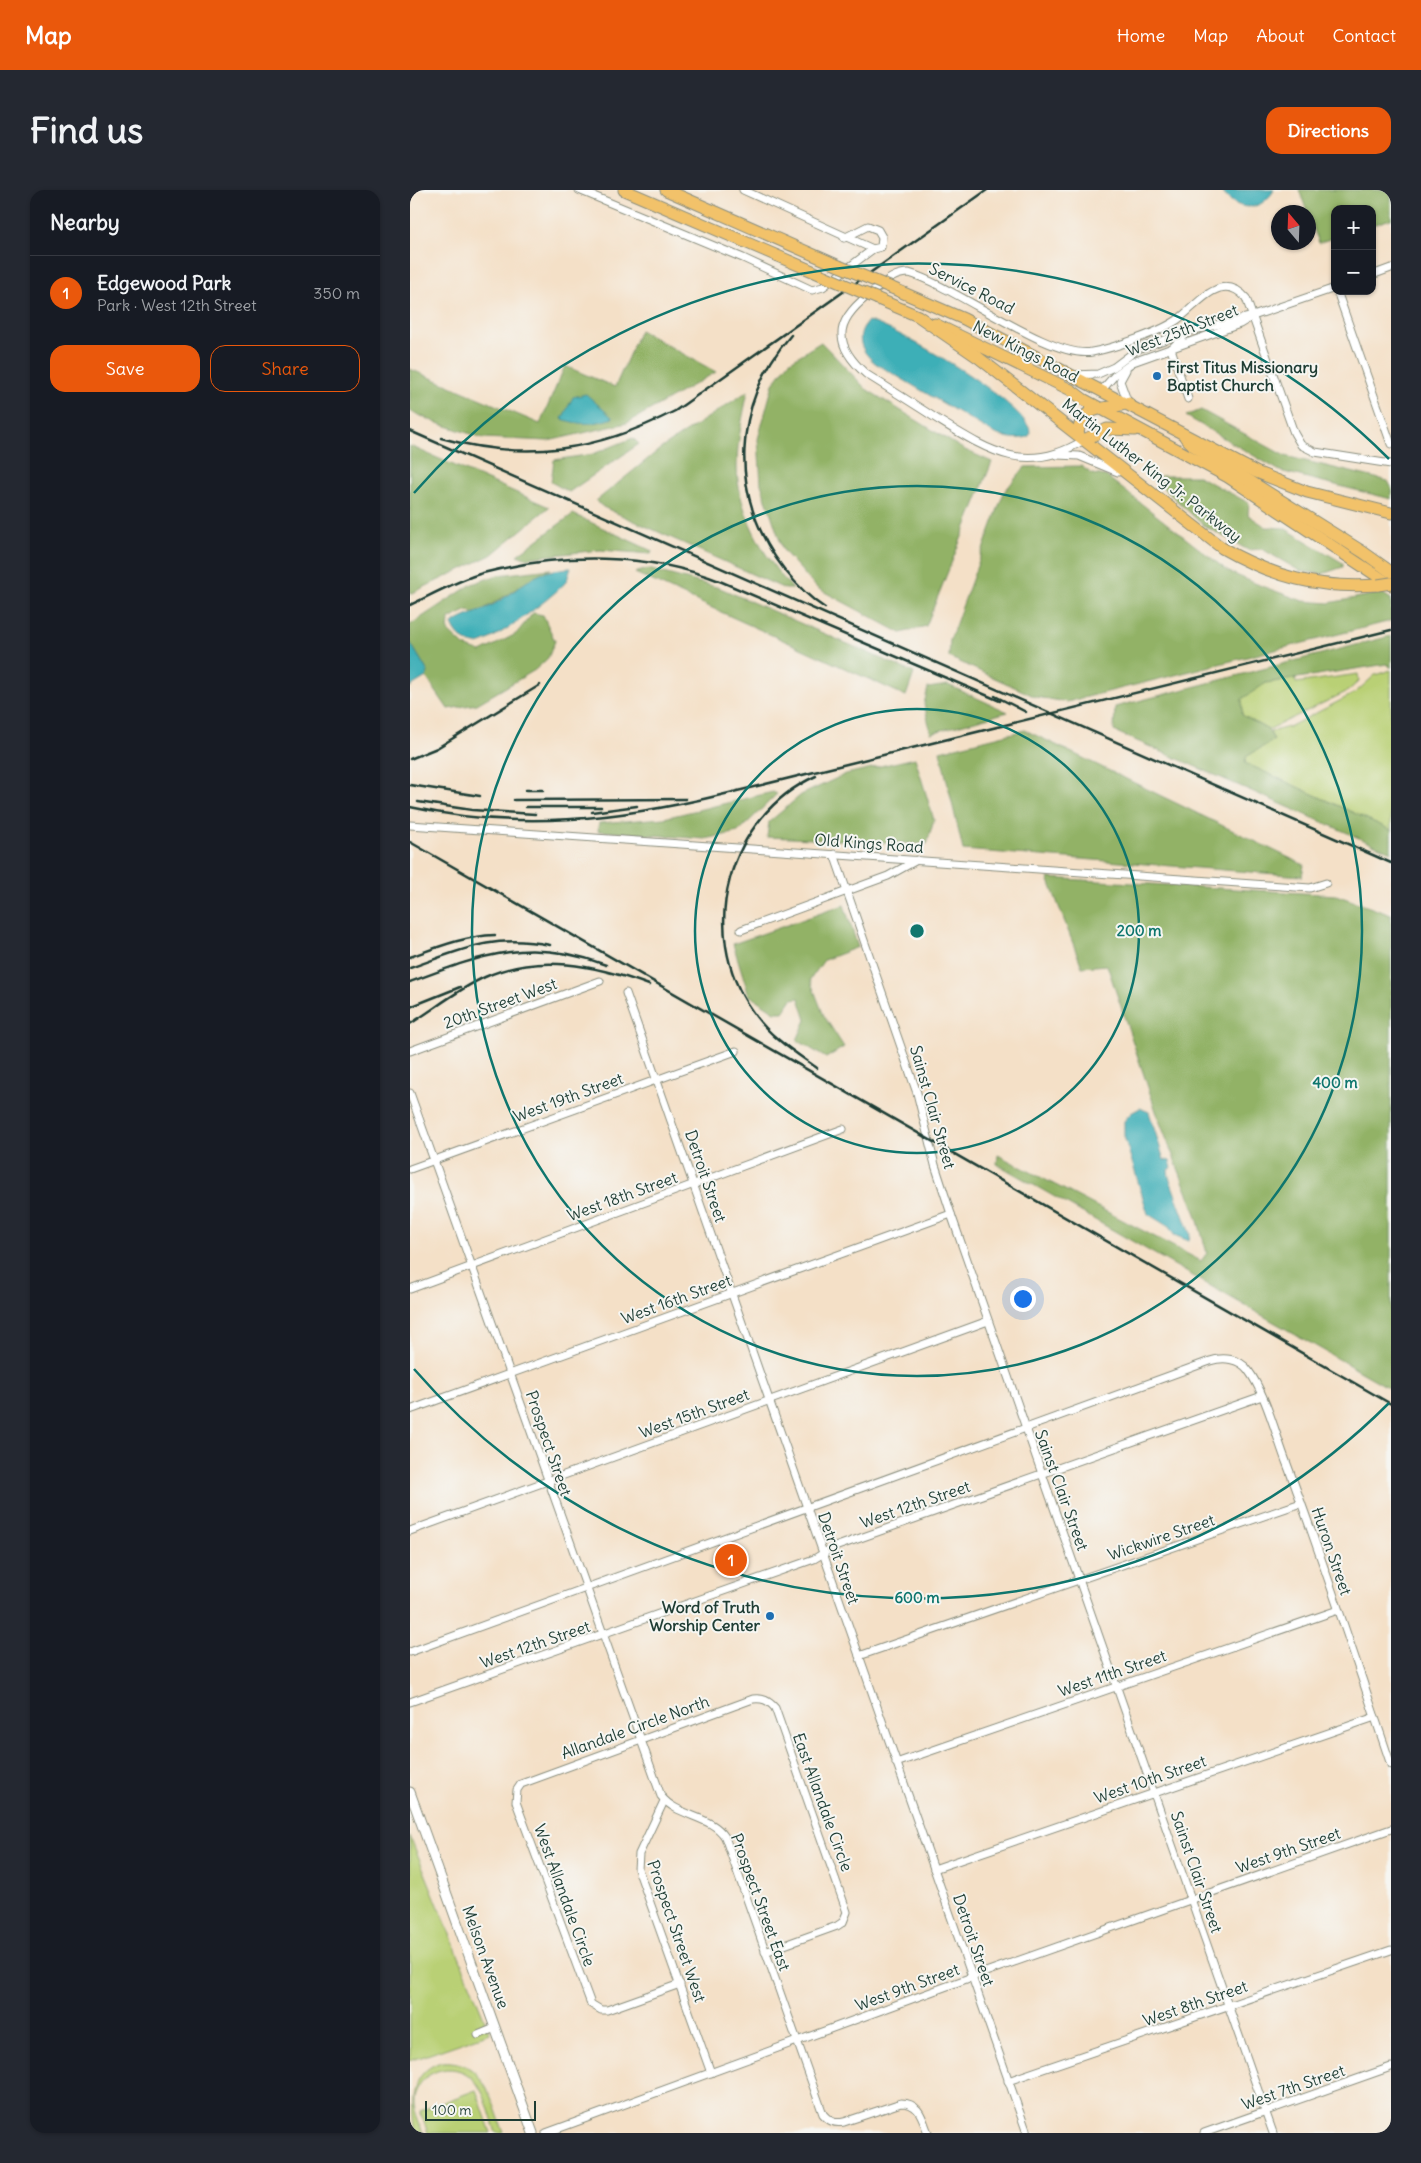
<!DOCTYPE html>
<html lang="en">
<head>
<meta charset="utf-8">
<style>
  :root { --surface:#171b24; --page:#242831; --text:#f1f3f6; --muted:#9ea1a6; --line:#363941; --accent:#ea580c }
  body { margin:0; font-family:Delius,sans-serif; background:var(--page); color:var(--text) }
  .controls { position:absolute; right:15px; top:15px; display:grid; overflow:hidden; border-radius:10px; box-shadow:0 1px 4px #0004 }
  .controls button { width:45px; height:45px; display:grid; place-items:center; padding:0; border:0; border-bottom:1px solid var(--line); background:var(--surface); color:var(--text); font:25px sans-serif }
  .compass { position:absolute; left:861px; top:15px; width:45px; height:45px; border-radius:50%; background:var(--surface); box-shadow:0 1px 4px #0004; rotate:341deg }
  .scale { position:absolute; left:15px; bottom:12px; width:111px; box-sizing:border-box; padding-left:5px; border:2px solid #1f3d34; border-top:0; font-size:14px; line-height:18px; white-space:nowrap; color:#1f3d34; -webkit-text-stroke:4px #f6f6f2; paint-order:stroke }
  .you { position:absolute; left:612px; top:1108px; width:18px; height:18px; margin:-12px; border:4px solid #fff; border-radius:50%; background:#1a73e8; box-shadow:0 0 0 8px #1a73e833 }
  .badge { display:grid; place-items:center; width:32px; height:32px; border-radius:50%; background:var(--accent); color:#fff; font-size:16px; font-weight:700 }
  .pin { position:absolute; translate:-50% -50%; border:2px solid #fff; box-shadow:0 1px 5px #0006 }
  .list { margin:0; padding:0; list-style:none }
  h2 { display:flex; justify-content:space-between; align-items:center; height:65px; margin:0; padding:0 20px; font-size:21px }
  h2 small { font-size:16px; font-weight:400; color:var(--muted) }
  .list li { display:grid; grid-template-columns:32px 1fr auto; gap:15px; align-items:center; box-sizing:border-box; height:75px; padding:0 20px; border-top:1px solid var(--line) }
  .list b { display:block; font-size:19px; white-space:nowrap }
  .list p { margin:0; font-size:16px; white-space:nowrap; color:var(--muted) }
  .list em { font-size:16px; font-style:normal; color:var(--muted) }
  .actions { display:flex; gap:10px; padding:15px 20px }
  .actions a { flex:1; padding:11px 0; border:1px solid var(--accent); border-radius:15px; text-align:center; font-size:18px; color:var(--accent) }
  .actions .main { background:var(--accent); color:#fff }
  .map { position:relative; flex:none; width:981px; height:1943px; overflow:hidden; border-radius:15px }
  header { display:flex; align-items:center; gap:30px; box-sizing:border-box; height:70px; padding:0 25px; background:var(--accent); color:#fff }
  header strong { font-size:24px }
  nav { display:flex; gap:28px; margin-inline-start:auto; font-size:18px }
  .intro { display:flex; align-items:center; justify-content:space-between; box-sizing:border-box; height:120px; padding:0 30px }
  h1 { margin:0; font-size:35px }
  .button { padding:12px 22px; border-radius:15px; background:var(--accent); color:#fff; font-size:18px; font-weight:700 }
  main { display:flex; gap:30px; padding:0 30px }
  aside { flex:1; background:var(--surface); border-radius:15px; box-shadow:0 1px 4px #0004 }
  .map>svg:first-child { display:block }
  .green { fill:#b9d074; stroke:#6c8654 }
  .forest { fill:#92b266; stroke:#58784d }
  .water { fill:#3eafb7; stroke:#2e7676 }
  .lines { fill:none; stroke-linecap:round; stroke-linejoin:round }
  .minor-casing { stroke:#8a8e7e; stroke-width:9 }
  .tertiary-casing { stroke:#8a8e7e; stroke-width:11 }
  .primary-casing { stroke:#8a8e7e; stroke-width:13 }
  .trunk-casing { stroke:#8a8e7e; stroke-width:13 }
  .minor { stroke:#fff; stroke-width:7 }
  .tertiary { stroke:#fff; stroke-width:9 }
  .primary { stroke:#f2c26a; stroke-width:11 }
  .trunk { stroke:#f2c26a; stroke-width:11 }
  .rail { stroke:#1f3d34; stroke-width:2.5 }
  .trunk-bridge-casing { stroke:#8a8e7e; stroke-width:13; stroke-linecap:butt }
  .trunk-bridge { stroke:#f2c26a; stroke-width:11 }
  .ring { fill:none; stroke:#0f766e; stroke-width:2.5 }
  .poi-dot { fill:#1f6fb2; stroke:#f6f6f2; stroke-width:2 }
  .labels { text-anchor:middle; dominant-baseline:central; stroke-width:4; stroke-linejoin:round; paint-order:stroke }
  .street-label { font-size:16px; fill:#1f3d34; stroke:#f6f6f2 }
  .poi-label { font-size:16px; font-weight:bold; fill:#1f3d34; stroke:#f6f6f2; text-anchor:start }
  .centre { fill:#0f766e; stroke:#f6f6f2; stroke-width:2.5 }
  .ring-label { font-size:15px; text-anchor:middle; font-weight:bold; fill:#0f766e; stroke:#f6f6f2; stroke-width:4; stroke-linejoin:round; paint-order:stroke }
</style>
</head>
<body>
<header>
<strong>Map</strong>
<nav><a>Home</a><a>Map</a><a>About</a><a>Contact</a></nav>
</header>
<div class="intro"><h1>Find us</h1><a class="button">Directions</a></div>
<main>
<aside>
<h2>Nearby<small></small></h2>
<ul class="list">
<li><span class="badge">1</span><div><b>Edgewood Park</b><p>Park · West 12th Street</p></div><em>350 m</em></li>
</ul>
<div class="actions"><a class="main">Save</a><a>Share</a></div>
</aside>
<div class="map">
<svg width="981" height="1943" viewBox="0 0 981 1943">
  <rect width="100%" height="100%" fill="#f6f6f2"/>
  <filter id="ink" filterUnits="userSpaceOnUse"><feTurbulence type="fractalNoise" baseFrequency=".02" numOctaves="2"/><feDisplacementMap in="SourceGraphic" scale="10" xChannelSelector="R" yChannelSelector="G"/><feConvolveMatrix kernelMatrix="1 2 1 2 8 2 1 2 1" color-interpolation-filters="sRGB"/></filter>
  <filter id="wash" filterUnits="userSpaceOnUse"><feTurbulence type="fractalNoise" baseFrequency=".0096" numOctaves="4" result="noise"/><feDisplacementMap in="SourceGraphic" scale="20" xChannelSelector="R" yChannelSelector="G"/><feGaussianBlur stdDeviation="1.12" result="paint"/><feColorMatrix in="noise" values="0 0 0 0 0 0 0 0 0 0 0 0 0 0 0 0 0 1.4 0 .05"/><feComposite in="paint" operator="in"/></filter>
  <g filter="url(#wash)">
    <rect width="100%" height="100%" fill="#f4e0c7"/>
    <g class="green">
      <path d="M981 480V640L835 573V567L864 550 860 542 879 537 945 503 965 485Z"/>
      <path d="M948 484 949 491 938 501 858 540 832 525V508L856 493 885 489 886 493Z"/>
      <path d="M0 1646 80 1843 0 1871Z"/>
      <path d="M31 1872C74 1868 82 1911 94 1943H86C80 1926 76 1902 63 1889 43 1869 8 1881 4 1909 3 1921 9 1932 13 1943H5C0 1913 0 1882 31 1872Z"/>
      <path d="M66 1900 81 1943H18L10 1921Z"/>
    </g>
    <g class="forest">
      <path d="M889 0H981V29L962 35V19H925V47L909 53Z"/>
      <path d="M230 140 306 182 217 233 138 251 73 248 27 233 0 221V179L130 234 155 176 205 197Z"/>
      <path d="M411 152 456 199 553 259 582 272 516 436 491 443 407 398 373 360 351 294 348 249 363 194 379 172Z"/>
      <path d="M338 201C333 226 327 250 327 276 327 320 354 369 383 399H375L193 317 186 311 250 259Z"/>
      <path d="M791 220 875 266 978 291 981 297V309L870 281 776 226Z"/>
      <path d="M223 248 229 254 159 302 141 292 144 270 183 264Z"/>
      <path d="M0 256 139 317 81 365 0 404Z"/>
      <path d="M671 276 682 284 696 286 819 382 854 397 893 411 919 413 972 403 981 409V431L657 512 626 507 539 467 540 450 594 302 615 277Z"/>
      <path d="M750 286H788L839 313 838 325 856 337 874 338 933 373V377L912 384 890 381 852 359 838 360 793 335 748 293Z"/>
      <path d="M163 324 242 361 241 364 190 360 115 368 107 365Z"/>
      <path d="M141 379C113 391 91 412 63 424L58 420 39 429 38 441 54 456 71 462 106 444 123 423 133 425 145 451 138 468 125 480 67 514 38 519 16 487 18 482 0 452V435L62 394 88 385Z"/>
      <path d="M238 379 310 398 504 483 496 506 225 383Z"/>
      <path d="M981 446V478L977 474 856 493 832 509V525L858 540 864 550 836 567 835 573 981 640V662L704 541 705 517Z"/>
      <path d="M538 495 598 522 521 543 514 514 518 498Z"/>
      <path d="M615 540 894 675 892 686 553 660 530 561Z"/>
      <path d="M505 568 524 630 517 654 357 647 359 632 391 605 436 584Z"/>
      <path d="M363 602 367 604 328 642 295 649 188 641 189 633 254 628Z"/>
      <path d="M638 688 926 705 981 725V1199L587 974 588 965 791 1071 797 1063 786 1024 749 930 697 775 672 777Z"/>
      <path d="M434 715 448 757 414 770 400 790 414 826 434 857 416 868 387 850 396 830 389 808 382 809 373 822H365L339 805 323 754Z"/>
    </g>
    <g class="water">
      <path d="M811 0H864C851 23 825 22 811 0Z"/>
      <path d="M458 131C490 139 616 213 621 243L618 247C606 250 597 248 585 244L465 173C451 161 444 147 458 131Z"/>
      <path d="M176 204 203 228C184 234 171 236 152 229L163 207Z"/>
      <path d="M161 378C159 383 158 389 155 393 145 405 78 457 64 454 52 451 46 444 42 434 53 426 65 424 77 418 111 401 118 380 161 378Z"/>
      <path d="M0 452 18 482 16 487 0 497Z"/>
      <path d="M730 918 739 922 754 970 760 971 762 978 758 980 759 987 780 1044 779 1051 764 1045 759 1037 738 1024 714 946V931L721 923Z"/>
    </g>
  </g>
  <g filter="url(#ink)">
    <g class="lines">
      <defs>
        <g id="minor">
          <path d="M169 0 333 68 402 100 413 97 463 59 471 57 472 47 468 40 458 36 434 48"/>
          <path d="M333 0 463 59"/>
          <path d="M962 85 981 78"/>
          <path d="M927 101 981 254"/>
          <path d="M776 144 761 159 778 209"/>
          <path d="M716 180 710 191 718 213"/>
          <path d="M663 185 688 184 704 177 728 159 780 141 840 127"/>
          <path d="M691 201 705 185 723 172 830 134 843 126 925 98"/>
          <path d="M674 250C616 286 579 261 527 229 504 214 480 199 456 184 418 150 428 127 465 100 476 91 485 83 499 83 545 96 641 170 682 162 704 158 750 142 767 130 781 120 794 103 810 98 821 95 829 100 836 108L884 243 891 255 905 262 981 274"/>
          <path d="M647 265 669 266 708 282"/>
          <path d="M0 635 900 698 916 693"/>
          <path d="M424 664 507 903 525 975 541 1024 863 1943"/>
          <path d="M331 740 478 686 507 670"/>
          <path d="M216 803 617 1943"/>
          <path d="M0 861 190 791"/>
          <path d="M0 903 251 1606C267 1627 301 1625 315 1647L413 1924C419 1931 424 1934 434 1932L491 1913C510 1913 512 1928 518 1943"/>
          <path d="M0 979 326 861"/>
          <path d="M0 1099 433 939"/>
          <path d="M0 1220 541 1024"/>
          <path d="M0 1341 578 1131"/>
          <path d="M0 1462 800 1171C813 1167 829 1168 838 1180 856 1204 866 1246 877 1274 914 1373 947 1474 981 1575"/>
          <path d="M449 1466 891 1313"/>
          <path d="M0 1512 404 1369 422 1358 852 1206"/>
          <path d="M486 1573 928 1420"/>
          <path d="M254 1611 229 1664 228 1679 301 1883"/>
          <path d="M524 1679 965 1527"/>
          <path d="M270 1794 197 1820H191L181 1814 106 1612 107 1600 111 1594 343 1509C353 1508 358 1510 365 1518L437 1722 433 1732 427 1736 355 1762"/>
          <path d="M68 1845 85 1838"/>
          <path d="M598 1891 981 1760"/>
          <path d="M136 1943 570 1784 981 1639"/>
          <path d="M794 1943 981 1877"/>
        </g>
        <path id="tertiary" d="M0 1602 123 1943"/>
        <g id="primary">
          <path d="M525 134 661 200 673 209 818 287 981 395"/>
          <path d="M668 244C671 212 697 221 718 213"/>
          <path d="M775 247 784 256 953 362 981 382"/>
          <path d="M674 250 697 239 725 240"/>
        </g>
        <g id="trunk">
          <path d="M214 0 414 86"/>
          <path d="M256 0 429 76"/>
          <path d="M482 98 554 129 846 282 897 302 981 323"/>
          <path d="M468 109 508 126 569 168 812 358C863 387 908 399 968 395"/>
        </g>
      </defs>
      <use href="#minor" class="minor-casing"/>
      <use href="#tertiary" class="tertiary-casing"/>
      <use href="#primary" class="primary-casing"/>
      <use href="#trunk" class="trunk-casing"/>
      <use href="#minor" class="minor"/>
      <use href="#tertiary" class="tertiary"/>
      <use href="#primary" class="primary"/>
      <use href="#trunk" class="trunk"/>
      <g class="rail">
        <path d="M381 145C322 213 318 307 374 379 386 394 399 408 415 418"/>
        <path d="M0 241 981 673"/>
        <path d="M31 248C117 272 187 261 265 221L577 0"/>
        <path d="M0 415C23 404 48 390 73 383 150 363 238 362 312 392L590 511"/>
        <path d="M585 506 616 522"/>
        <path d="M0 569 27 558 130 495"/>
        <path d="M406 586C318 626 286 741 342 821 359 846 383 861 407 878"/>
        <path d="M0 595 70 606"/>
        <path d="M116 600H133"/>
        <path d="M104 610 276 609"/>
        <path d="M8 612 62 620 125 624"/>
        <path d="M0 617C108 641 208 630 315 604L981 440"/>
        <path d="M116 617H191"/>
        <path d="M182 622 227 616"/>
        <path d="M0 652 981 1214"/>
        <path d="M0 767C28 757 55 746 85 745"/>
        <path d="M0 778C54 759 81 744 140 755"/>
        <path d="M0 792C72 765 119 746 196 775"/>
        <path d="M0 817 50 797"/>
        <path d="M0 834C24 819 50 798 75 787 129 763 185 775 239 795"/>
      </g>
      <defs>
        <g id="trunk-bridge">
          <path d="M429 76 482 98"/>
          <path d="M414 86 468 109"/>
          <path d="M968 395 981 393"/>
        </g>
      </defs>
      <use href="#trunk-bridge" class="trunk-bridge-casing"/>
      <use href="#trunk-bridge" class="trunk-bridge"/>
    </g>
  </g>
  <g class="ring">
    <circle cx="507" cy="741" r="222"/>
    <circle cx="507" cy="741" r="445"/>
    <path d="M979 1213A667 667 0 0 1 4 1179M4 303A667 667 0 0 1 979 269"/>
  </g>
  <g class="poi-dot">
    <circle cx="747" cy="186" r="5"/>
    <circle cx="360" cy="1426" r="5"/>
  </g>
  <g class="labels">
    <g class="street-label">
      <text transform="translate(562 98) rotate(27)">Service Road</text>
      <text transform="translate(772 140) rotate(-21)">West 25th Street</text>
      <text transform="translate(616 161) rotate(27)">New Kings Road</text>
      <text transform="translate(742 280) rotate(38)">Martin Luther King Jr. Parkway</text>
      <text transform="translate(459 653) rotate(4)">Old Kings Road</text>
      <text transform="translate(90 813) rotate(-20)">20th Street West</text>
      <text transform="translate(158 907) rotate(-20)">West 19th Street</text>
      <text transform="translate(523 917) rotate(74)">Sainst Clair Street</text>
      <text transform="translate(296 986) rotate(71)">Detroit Street</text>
      <text transform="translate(212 1006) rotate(-20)">West 18th Street</text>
      <text transform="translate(266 1109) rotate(-20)">West 16th Street</text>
      <text transform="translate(284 1223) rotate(-20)">West 15th Street</text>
      <text transform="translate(139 1253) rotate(71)">Prospect Street</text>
      <text transform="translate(652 1300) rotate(70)">Sainst Clair Street</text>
      <text transform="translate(505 1314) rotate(-19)">West 12th Street</text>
      <text transform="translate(751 1347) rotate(-19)">Wickwire Street</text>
      <text transform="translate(922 1361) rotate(71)">Huron Street</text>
      <text transform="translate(429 1368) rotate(71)">Detroit Street</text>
      <text transform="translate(125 1454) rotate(-19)">West 12th Street</text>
      <text transform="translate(702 1483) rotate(-19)">West 11th Street</text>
      <text transform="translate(225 1537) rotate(-20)">Allandale Circle North</text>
      <text transform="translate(740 1589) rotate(-19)">West 10th Street</text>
      <text transform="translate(413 1612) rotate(70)">East Allandale Circle</text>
      <text transform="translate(878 1660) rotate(-19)">West 9th Street</text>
      <text transform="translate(787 1682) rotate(71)">Sainst Clair Street</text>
      <text transform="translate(155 1705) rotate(70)">West Allandale Circle</text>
      <text transform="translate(351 1712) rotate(70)">Prospect Street East</text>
      <text transform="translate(267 1741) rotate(71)">Prospect Street West</text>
      <text transform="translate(564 1750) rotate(71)">Detroit Street</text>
      <text transform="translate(76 1767) rotate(70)">Melson Avenue</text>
      <text transform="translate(497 1797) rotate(-20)">West 9th Street</text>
      <text transform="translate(785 1813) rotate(-19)">West 8th Street</text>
      <text transform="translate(883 1897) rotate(-19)">West 7th Street</text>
    </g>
    <g class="poi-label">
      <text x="757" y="177">First Titus Missionary<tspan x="757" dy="18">Baptist Church</tspan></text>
      <text x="350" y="1417" text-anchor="end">Word of Truth<tspan x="350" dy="18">Worship Center</tspan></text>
    </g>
  </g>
  <circle cx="507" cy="741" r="8" class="centre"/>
  <g class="ring-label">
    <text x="729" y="746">200 m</text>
    <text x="925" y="898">400 m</text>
    <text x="507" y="1413">600 m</text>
  </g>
</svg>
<div class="controls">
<button>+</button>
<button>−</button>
</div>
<svg class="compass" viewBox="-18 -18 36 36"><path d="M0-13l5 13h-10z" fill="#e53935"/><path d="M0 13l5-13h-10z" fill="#9ea1a6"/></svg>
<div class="scale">100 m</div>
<div class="you"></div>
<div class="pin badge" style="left:321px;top:1370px">1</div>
</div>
</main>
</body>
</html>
